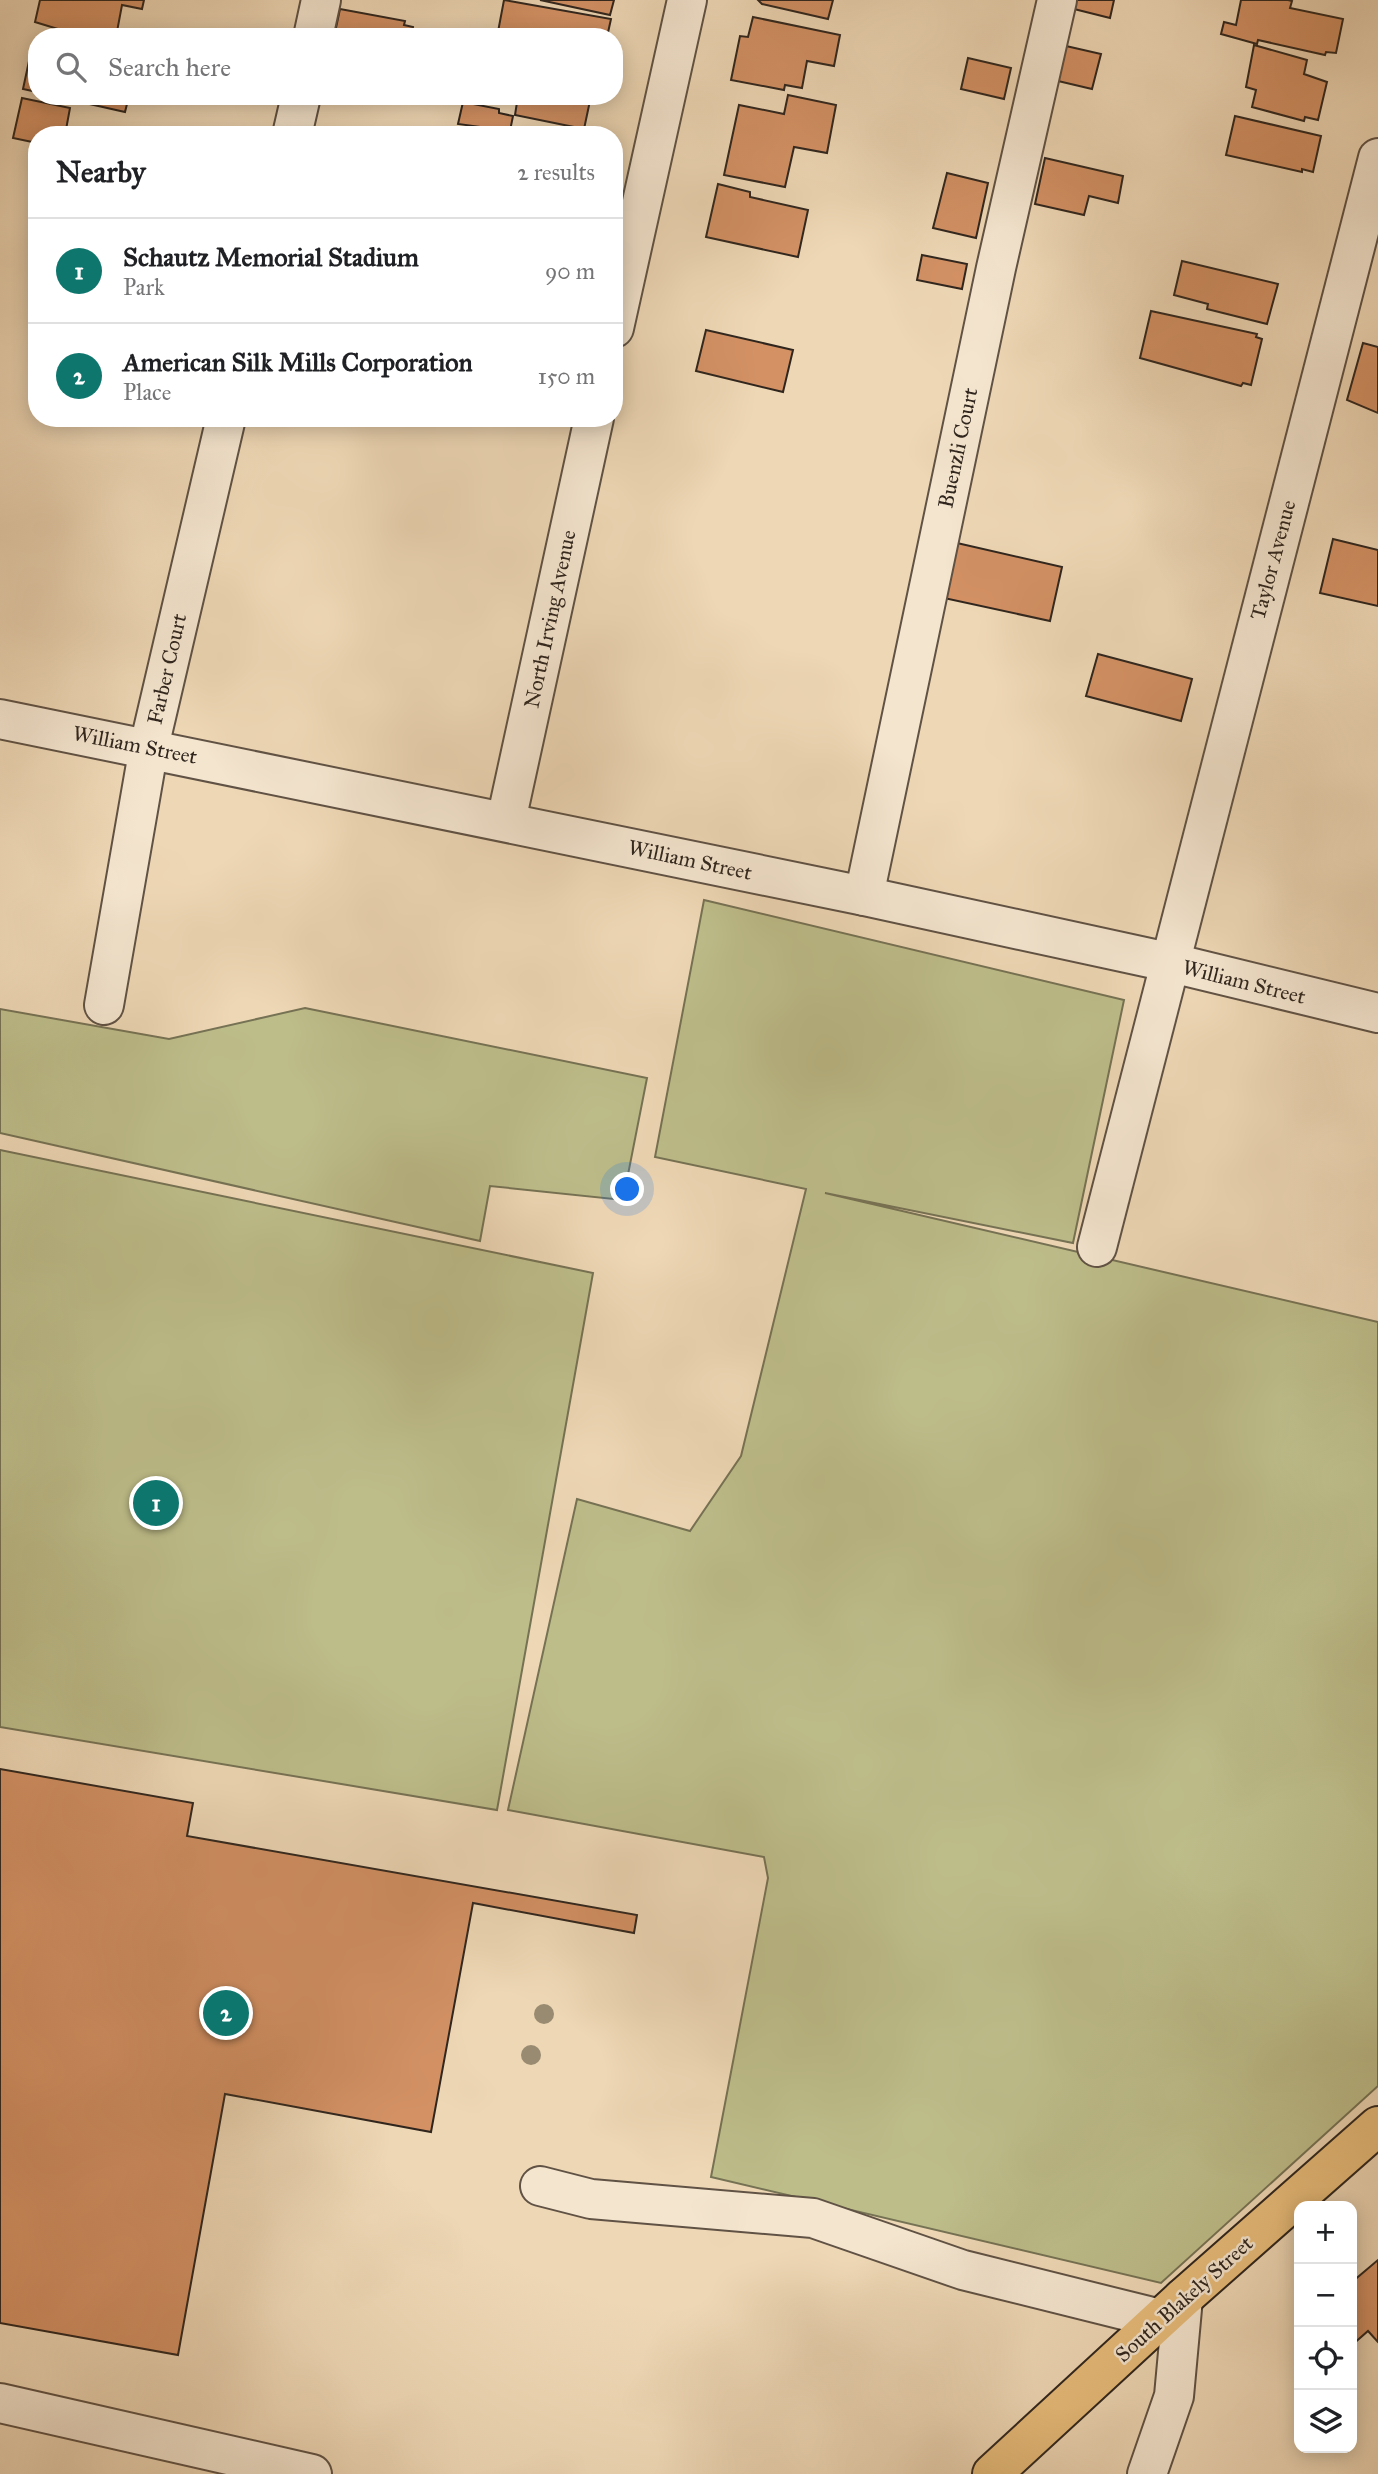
<!DOCTYPE html>
<html lang="en">
<head>
<meta charset="utf-8">
<style>
  :root { --surface:#fff; --page:#f2f2f2; --text:#202124; --muted:#757577; --line:#e0e0e0; --accent:#0f766e }
  body { margin:0; font-family:"IM FELL Great Primer",serif; background:var(--page); color:var(--text) }
  .controls { position:absolute; right:21px; bottom:21px; display:grid; overflow:hidden; border-radius:14px; box-shadow:0 4px 18px #0003 }
  .controls button { width:63px; height:63px; display:grid; place-items:center; padding:0; border:0; border-bottom:2px solid var(--line); background:var(--surface); color:var(--text); font:35px sans-serif }
  .you { position:absolute; left:628px; top:1190px; width:24px; height:24px; margin:-18px; border:5px solid #fff; border-radius:50%; background:#1a73e8; box-shadow:0 0 0 10px #1a73e833 }
  .badge { display:grid; place-items:center; width:46px; height:46px; border-radius:50%; background:var(--accent); color:#fff; font-size:23px; font-weight:700 }
  .pin { position:absolute; translate:-50% -50%; border:4px solid #fff; box-shadow:0 2px 7px #0006 }
  .list { margin:0; padding:0; list-style:none }
  h2 { display:flex; justify-content:space-between; align-items:center; height:91px; margin:0; padding:0 28px; font-size:30px }
  h2 small { font-size:23px; font-weight:400; color:var(--muted) }
  .list li { display:grid; grid-template-columns:46px 1fr auto; gap:21px; align-items:center; box-sizing:border-box; height:105px; padding:0 28px; border-top:2px solid var(--line) }
  .list b { display:block; font-size:26px; white-space:nowrap }
  .list p { margin:0; font-size:23px; white-space:nowrap; color:var(--muted) }
  .list em { font-size:23px; font-style:normal; color:var(--muted) }
  .icon { flex:none; width:38px; height:38px; fill:none; stroke:currentColor; stroke-width:2; stroke-linecap:round; stroke-linejoin:round }
  .map { position:relative; flex:none; width:1378px; height:2474px; overflow:hidden }
  .search { position:absolute; background:var(--surface); box-shadow:0 4px 18px #0003; left:28px; top:28px; width:595px; height:77px; display:flex; align-items:center; gap:18px; box-sizing:border-box; padding:0 24px; border-radius:28px; color:var(--muted); font-size:26px }
  .panel { position:absolute; background:var(--surface); box-shadow:0 4px 18px #0003; left:28px; top:126px; width:595px; height:301px; border-radius:28px }
  .map>svg:first-child { display:block }
  .green { fill:#bdbd8a; stroke:#767254; stroke-width:2 }
  .building { fill:#d39164; stroke:#30261e; stroke-width:2 }
  .lines { fill:none; stroke-linecap:round; stroke-linejoin:round }
  .minor-casing { stroke:#605244; stroke-width:42 }
  .major-casing { stroke:#30261e; stroke-width:42 }
  .minor { stroke:#f4e5cf; stroke-width:38 }
  .major { stroke:#e7bc7a; stroke-width:38 }
  .tree { fill:#998b71 }
  .labels { text-anchor:middle; dominant-baseline:central; stroke-width:5; stroke-linejoin:round; paint-order:stroke }
  .street-label { font-size:21px; fill:#30261e; stroke:#f4e5cf }
</style>
</head>
<body>
<div class="map">
<svg width="1378" height="2474" viewBox="0 0 1378 2474">
  <rect width="100%" height="100%" fill="#eed7b5"/>
  <filter id="stains"><feTurbulence type="fractalNoise" baseFrequency=".00286" numOctaves="4"/><feColorMatrix values="0 0 0 0 .2 0 0 0 0 .09 0 0 0 0 .02 0 0 0 .5 -.17"/></filter>
  <radialGradient id="worn" r=".72"><stop offset=".6" stop-color="#630" stop-opacity="0"/><stop offset="1" stop-color="#630" stop-opacity=".3"/></radialGradient>
  <g class="green">
    <path d="M704 900 1124 1000 1073 1243 825 1193 1378 1322V2086L1161 2283 711 2177 768 1878 764 1857 508 1810 577 1499 690 1531 741 1456 806 1189 655 1157Z"/>
    <path d="M305 1008 647 1078 623 1200 490 1186 480 1241 0 1133V1009L169 1039Z"/>
    <path d="M0 1150 593 1273 497 1810 0 1727Z"/>
  </g>
  <g class="building">
    <path d="M40 0H144L142 9 122 5 116 37 93 34 92 37H84L35 22Z"/>
    <path d="M504 0 611 19 607 37H497Z"/>
    <path d="M540 0H614L610 15Z"/>
    <path d="M758 0H833L828 19 762 4Z"/>
    <path d="M1072 0H1114L1110 18 1070 8Z"/>
    <path d="M1241 0H1288L1292 1 1290 8 1343 19 1336 53 1326 52 1325 55 1258 40 1257 44 1221 34 1224 22 1236 25Z"/>
    <path d="M340 9 405 21 404 25 413 27 411 37H334Z"/>
    <path d="M753 17 840 35 834 66 807 61 802 88 785 85 784 90 731 80 740 36 748 37Z"/>
    <path d="M147 30 168 33 167 37H146Z"/>
    <path d="M1254 45 1307 60 1304 74 1327 82 1318 120 1305 117 1304 121 1252 107 1256 90 1246 87Z"/>
    <path d="M1066 46 1101 54 1092 89 1058 81Z"/>
    <path d="M32 47 37 49V92L23 89Z"/>
    <path d="M968 58 1011 68 1004 99 961 89Z"/>
    <path d="M788 95 836 105 827 153 794 147 785 187 724 175 739 105 784 114Z"/>
    <path d="M54 96H129L125 112Z"/>
    <path d="M518 96H591L584 129 515 115Z"/>
    <path d="M22 98 70 108 65 135H37V143L13 138Z"/>
    <path d="M463 102 499 109V113L513 116 510 131 458 124Z"/>
    <path d="M1235 116 1321 136 1313 172 1302 169V172L1226 155Z"/>
    <path d="M1045 158 1123 176 1118 203 1089 196 1084 215 1035 204Z"/>
    <path d="M947 173 988 183 976 238 933 228Z"/>
    <path d="M718 184 750 192V197L808 210 798 257 706 237Z"/>
    <path d="M922 255 967 264 962 289 917 280Z"/>
    <path d="M1182 261 1278 284 1267 324 1207 309 1208 304 1174 295Z"/>
    <path d="M1151 311 1257 334 1256 337 1262 339 1251 385 1243 383 1241 386 1140 358Z"/>
    <path d="M706 330 793 350 783 392 696 371Z"/>
    <path d="M1363 343 1378 347V413L1347 400Z"/>
    <path d="M1333 539 1378 550V606L1320 593Z"/>
    <path d="M957 543 1062 567 1050 621 944 598Z"/>
    <path d="M1098 654 1192 679 1181 721 1086 696Z"/>
    <path d="M0 1769 193 1803 187 1836 637 1915 634 1933 473 1903 431 2132 225 2094 178 2355 0 2323Z"/>
    <path d="M1378 2260V2342L1368 2331 1352 2345V2282Z"/>
  </g>
  <g class="lines">
    <defs>
      <g id="minor">
        <path d="M313 37 321 0"/>
        <path d="M292 135 301 96"/>
        <path d="M614 328 687 0"/>
        <path d="M0 719 864 896 1168 962 1378 1013"/>
        <path d="M506 821 594 418"/>
        <path d="M864 896 996 268 1057 0"/>
        <path d="M104 1005 149 747 226 418"/>
        <path d="M1097 1247 1378 158"/>
        <path d="M540 2186 591 2199 813 2218 963 2270 1160 2319"/>
        <path d="M0 2403 312 2474"/>
        <path d="M1147 2474 1174 2396 1183 2298"/>
      </g>
      <path id="major" d="M992 2474 1183 2298 1378 2126"/>
    </defs>
    <use href="#minor" class="minor-casing"/>
    <use href="#major" class="major-casing"/>
    <use href="#minor" class="minor"/>
    <use href="#major" class="major"/>
  </g>
  <g class="tree">
    <circle cx="544" cy="2014" r="10"/>
    <circle cx="531" cy="2055" r="10"/>
  </g>
  <g class="labels">
    <g class="street-label">
      <text transform="translate(958 448) rotate(-78)">Buenzli Court</text>
      <text transform="translate(1273 560) rotate(-75)">Taylor Avenue</text>
      <text transform="translate(550 619) rotate(-78)">North Irving Avenue</text>
      <text transform="translate(167 669) rotate(-77)">Farber Court</text>
      <text transform="translate(135 745) rotate(11)">William Street</text>
      <text transform="translate(690 860) rotate(12)">William Street</text>
      <text transform="translate(1244 982) rotate(14)">William Street</text>
      <text transform="translate(1184 2299) rotate(-42)">South Blakely Street</text>
    </g>
  </g>
  <rect width="100%" height="100%" filter="url(#stains)"/>
  <rect width="100%" height="100%" fill="url(#worn)"/>
</svg>
<div class="controls">
<button>+</button>
<button>−</button>
<button><svg class="icon" aria-label="locate" viewBox="0 0 24 24"><circle cx="12" cy="12" r="6"/><path d="M12 2v4M12 18v4M2 12h4M18 12h4"/></svg></button>
<button><svg class="icon" aria-label="layers" viewBox="0 0 24 24"><path d="M12 4l9 5-9 5-9-5zM3 14l9 5 9-5"/></svg></button>
</div>
<div class="you"></div>
<div class="pin badge" style="left:156px;top:1503px">1</div>
<div class="pin badge" style="left:226px;top:2013px">2</div>
<div class="search"><svg class="icon" aria-label="search" viewBox="0 0 24 24"><circle cx="10" cy="10" r="6"/><path d="M15 15l6 6"/></svg>Search here</div>
<section class="panel">
<h2>Nearby<small>2 results</small></h2>
<ul class="list">
<li><span class="badge">1</span><div><b>Schautz Memorial Stadium</b><p>Park</p></div><em>90 m</em></li>
<li><span class="badge">2</span><div><b>American Silk Mills Corporation</b><p>Place</p></div><em>150 m</em></li>
</ul>
</section>
</div>
</body>
</html>
